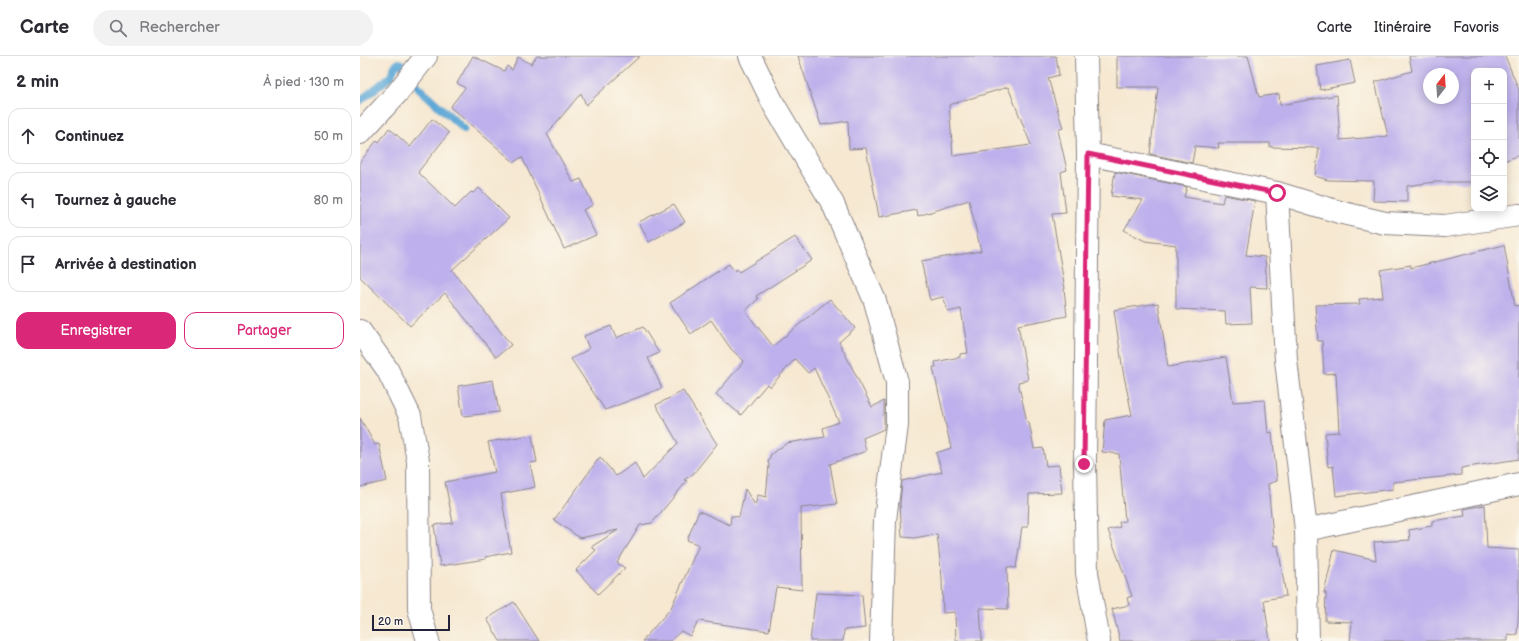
<!DOCTYPE html>
<html lang="fr">
<head>
<meta charset="utf-8">
<style>
  :root { --surface:#fff; --page:#f2f2f3; --text:#2b2b33; --muted:#7c7c81; --line:#e1e1e2; --accent:#db2777 }
  body { margin:0; font-family:"Balsamiq Sans",sans-serif; background:var(--page); color:var(--text) }
  .controls { position:absolute; right:12px; top:12px; display:grid; overflow:hidden; border-radius:8px; box-shadow:0 2px 10px #0003 }
  .controls button { width:36px; height:36px; display:grid; place-items:center; padding:0; border:0; border-bottom:1px solid var(--line); background:var(--surface); color:var(--text); font:20px sans-serif }
  .compass { position:absolute; left:1063px; top:12px; width:36px; height:36px; border-radius:50%; background:var(--surface); box-shadow:0 2px 10px #0003; rotate:17deg }
  .scale { position:absolute; left:12px; bottom:10px; width:78px; box-sizing:border-box; padding-left:4px; border:2px solid #22223b; border-top:0; font-size:11px; line-height:14px; white-space:nowrap; color:#22223b; -webkit-text-stroke:3px #fbf7ec; paint-order:stroke }
  .stop { position:absolute; width:12px; height:12px; margin:-9px; border:3px solid #db2777; border-radius:50%; background:#fff }
  .stop.end { background:#db2777; border-color:#fff; box-shadow:0 1px 4px #0008 }
  .list { margin:0; padding:0; list-style:none }
  h2 { display:flex; justify-content:space-between; align-items:center; height:52px; margin:0; padding:0 16px; font-size:17px }
  h2 small { font-size:13px; font-weight:400; color:var(--muted) }
  .list li { display:grid; grid-template-columns:26px 1fr auto; gap:12px; align-items:center; box-sizing:border-box; height:56px; margin:0 8px 8px; padding:0 8px; border:1px solid var(--line); border-radius:12px }
  .list b { display:block; font-size:15px; white-space:nowrap }
  .list em { font-size:13px; font-style:normal; color:var(--muted) }
  .actions { display:flex; gap:8px; padding:12px 16px }
  .actions a { flex:1; padding:9px 0; border:1px solid var(--accent); border-radius:12px; text-align:center; font-size:14px; color:var(--accent) }
  .actions .main { background:var(--accent); color:#fff }
  .icon { flex:none; width:22px; height:22px; fill:none; stroke:currentColor; stroke-width:2; stroke-linecap:round; stroke-linejoin:round }
  .map { position:relative; flex:none; width:1159px; height:585px; overflow:hidden }
  header { display:flex; align-items:center; gap:24px; box-sizing:border-box; height:56px; padding:0 20px; background:var(--surface); border-bottom:1px solid var(--line) }
  header strong { font-size:19px }
  nav { display:flex; gap:22px; margin-inline-start:auto; font-size:14px }
  .search { width:280px; height:36px; background:var(--page); display:flex; align-items:center; gap:10px; box-sizing:border-box; padding:0 14px; border-radius:22px; color:var(--muted); font-size:15px }
  main { display:flex }
  aside { flex:1; background:var(--surface) }
  .map>svg:first-child { display:block }
  .lines { fill:none; stroke-linecap:round; stroke-linejoin:round }
  .stream { stroke:#5fa9d7; stroke-width:8 }
  .building { fill:#bdb0ec; fill-rule:evenodd }
  .minor-casing { stroke:#8c8586; stroke-width:24 }
  .minor { stroke:#fff; stroke-width:22 }
  .route { stroke:#db2777; stroke-width:5 }
</style>
</head>
<body>
<header>
<strong>Carte</strong>
<div class="search"><svg class="icon" aria-label="search" viewBox="0 0 24 24"><circle cx="10" cy="10" r="6"/><path d="M15 15l6 6"/></svg>Rechercher</div>
<nav><a>Carte</a><a>Itinéraire</a><a>Favoris</a></nav>
</header>
<main>
<aside>
<h2>2 min<small>À pied · 130 m</small></h2>
<ul class="list">
<li><svg class="icon" aria-label="ahead" viewBox="0 0 24 24"><path d="M12 20V5M6 11l6-6 6 6"/></svg><div><b>Continuez</b></div><em>50 m</em></li>
<li><svg class="icon" aria-label="left" viewBox="0 0 24 24"><path d="M17 20v-9H6M10 6l-5 5 5 5"/></svg><div><b>Tournez à gauche</b></div><em>80 m</em></li>
<li><svg class="icon" aria-label="arrive" viewBox="0 0 24 24"><path d="M6 21V4h12l-3 4 3 4H6"/></svg><div><b>Arrivée à destination</b></div></li>
</ul>
<div class="actions"><a class="main">Enregistrer</a><a>Partager</a></div>
</aside>
<div class="map">
<svg width="1159" height="585" viewBox="0 0 1159 585">
  <rect width="100%" height="100%" fill="#fbf7ec"/>
  <filter id="ink" filterUnits="userSpaceOnUse"><feTurbulence type="fractalNoise" baseFrequency=".025" numOctaves="2"/><feDisplacementMap in="SourceGraphic" scale="8" xChannelSelector="R" yChannelSelector="G"/><feConvolveMatrix kernelMatrix="1 2 1 2 8 2 1 2 1" color-interpolation-filters="sRGB"/></filter>
  <filter id="wash" filterUnits="userSpaceOnUse"><feTurbulence type="fractalNoise" baseFrequency=".012" numOctaves="4" result="noise"/><feDisplacementMap in="SourceGraphic" scale="16" xChannelSelector="R" yChannelSelector="G"/><feGaussianBlur stdDeviation="0.9" result="paint"/><feColorMatrix in="noise" values="0 0 0 0 0 0 0 0 0 0 0 0 0 0 0 0 0 1.4 0 .05"/><feComposite in="paint" operator="in"/></filter>
  <g filter="url(#wash)">
    <rect width="100%" height="100%" fill="#f6e8d1"/>
    <g class="lines">
      <path class="stream" d="M0 45 31 20 35 10 39 7 42 8 59 32 104 73"/>
    </g>
    <g id="blocks">
      <g class="building">
        <path d="M113 0 144 15 147 10 152 14 158 1 171 8 177 0H280L226 49 221 37 187 78 213 126 221 123 233 149 223 154 236 179 204 193 162 101 154 106 90 51 105 32 97 27Z"/>
        <path d="M438 0H696L699 19 688 22 703 72 698 74 707 114 701 116 706 157 692 158 705 233H704L707 260 658 269 668 324 658 326 667 366H669L674 393 683 392 686 410 699 409 702 437 669 438 668 471H662L656 512 647 511 648 553 620 552 622 585H596L595 556 583 557 582 522 577 478 554 482 542 481 540 447 542 425 582 416 576 397 591 392 573 311H576L575 306 600 301V298L608 297 601 253 588 256 583 241 570 244 561 205 621 195 609 144 558 160 557 154 519 161 506 92 489 93 488 65 461 69ZM648 31 671 89 593 100 589 49Z"/>
        <path d="M757 0H888L899 41 919 38 920 49 977 39 980 84 1028 80 1015 26 1052 15 1049 0H1145L1159 34V99L1144 105V15H1114V126H1074L1047 130V146L1013 145 1014 125 968 124 955 120 959 92 910 91V87H858L859 92 835 90 832 107 790 98 798 31H757ZM1069 18H1093V42H1069Z"/>
        <path d="M990 4 995 27 960 34 957 10Z"/>
        <path d="M72 63 89 77 58 116 95 152 111 136 113 137 119 132 149 162 92 214 151 289 136 301 85 237 50 270 0 221V106L17 84 19 86 29 72 50 91Z"/>
        <path d="M755 116 827 131 824 141 862 147 864 139 895 145 886 199 905 201 907 232 890 231 892 267 866 268 865 255 816 253V189L785 185 764 174 783 144 751 140Z"/>
        <path d="M314 148 325 166 289 186 279 166Z"/>
        <path d="M435 181 452 204 396 240 398 243 385 255 413 290 470 243 495 272 479 286 512 351 524 345V373L503 382 506 395 470 408 477 448 441 452 442 534 416 531 409 575 339 565 330 580 321 575 310 585H282L311 552 339 489 327 484 339 455 370 469 371 460 379 461 385 433 395 449 398 439 406 441 409 409 408 406 411 398 427 387 465 381 463 372 479 366 454 312 448 317 435 303 410 331 407 328 381 359 356 338 384 305 371 293 351 264 331 278 310 247 369 208 374 215 377 213 379 216Z"/>
        <path d="M1144 189 1155 250 1159 249V403L1101 412V419L1033 426V433L976 440 973 410 968 411 965 377 979 376 976 317 964 318 962 285H958L955 249 1000 248 999 243 1023 241 1020 214 1051 209V212Z"/>
        <path d="M798 247 808 311 866 301 873 346 905 344 908 377 912 376 917 425 908 428 914 490 918 489 926 540 904 544 910 585H760L752 553 769 549 767 542 772 540 748 474 760 471 759 466 765 465 759 398 742 396 745 364 772 359 763 315 754 254Z"/>
        <path d="M251 270 256 282 283 271 299 297 288 302 302 332 245 354 211 303 229 293 224 280Z"/>
        <path d="M133 324 139 356 103 360 98 330Z"/>
        <path d="M323 335 357 388 333 418 324 424 327 425 292 467 280 469 257 507 265 512 238 538 216 514 236 494 231 491 258 474 220 482 194 464 240 401 256 420 275 407 283 423 318 387 296 349Z"/>
        <path d="M0 362 15 389 19 388 27 425 0 431Z"/>
        <path d="M172 379 177 406 170 407 175 431 141 438 151 496 125 501 126 503 80 510 74 469 93 467 85 426 135 416 128 386Z"/>
        <path d="M1125 449 1127 492 1159 494V550L1157 579 1148 578V585H990L992 566 965 565 966 537H964L974 494 1016 504 1014 486 1050 484 1049 474 1072 470V465L1105 460 1104 453Z"/>
        <path d="M456 537 502 539 505 572 484 574 483 585H450Z"/>
        <path d="M154 546 179 585H140L127 563Z"/>
      </g>
    </g>
  </g>
  <g filter="url(#ink)">
    <use href="#blocks" fill-opacity="0" stroke="#8c8586" stroke-width="1"/>
    <g class="lines">
      <defs>
        <g id="minor">
          <path d="M390 0 414 49 473 148 515 245 537 326V369L525 464 521 585"/>
          <path d="M726 0 728 98 725 408 727 517 739 585"/>
          <path d="M0 77 38 36 66 0"/>
          <path d="M728 98 917 137 979 156 1025 167 1085 170 1159 159"/>
          <path d="M917 137 926 304 946 474 948 585"/>
          <path d="M0 275 27 313 50 360 58 405 59 553 68 585"/>
          <path d="M946 474 1159 428"/>
        </g>
      </defs>
      <use href="#minor" class="minor-casing"/>
      <use href="#minor" class="minor"/>
    </g>
  </g>
  <g class="lines" filter="url(#ink)">
    <path class="route" d="M724 408 728 98 917 137"/>
  </g>
</svg>
<div class="controls">
<button>+</button>
<button>−</button>
<button><svg class="icon" aria-label="locate" viewBox="0 0 24 24"><circle cx="12" cy="12" r="6"/><path d="M12 2v4M12 18v4M2 12h4M18 12h4"/></svg></button>
<button><svg class="icon" aria-label="layers" viewBox="0 0 24 24"><path d="M12 4l9 5-9 5-9-5zM3 14l9 5 9-5"/></svg></button>
</div>
<svg class="compass" viewBox="-18 -18 36 36"><path d="M0-13l5 13h-10z" fill="#e53935"/><path d="M0 13l5-13h-10z" fill="#7c7c81"/></svg>
<div class="scale">20 m</div>
<div class="stop" style="left:917px;top:137px"></div>
<div class="stop end" style="left:724px;top:408px"></div>
</div>
</main>
</body>
</html>
